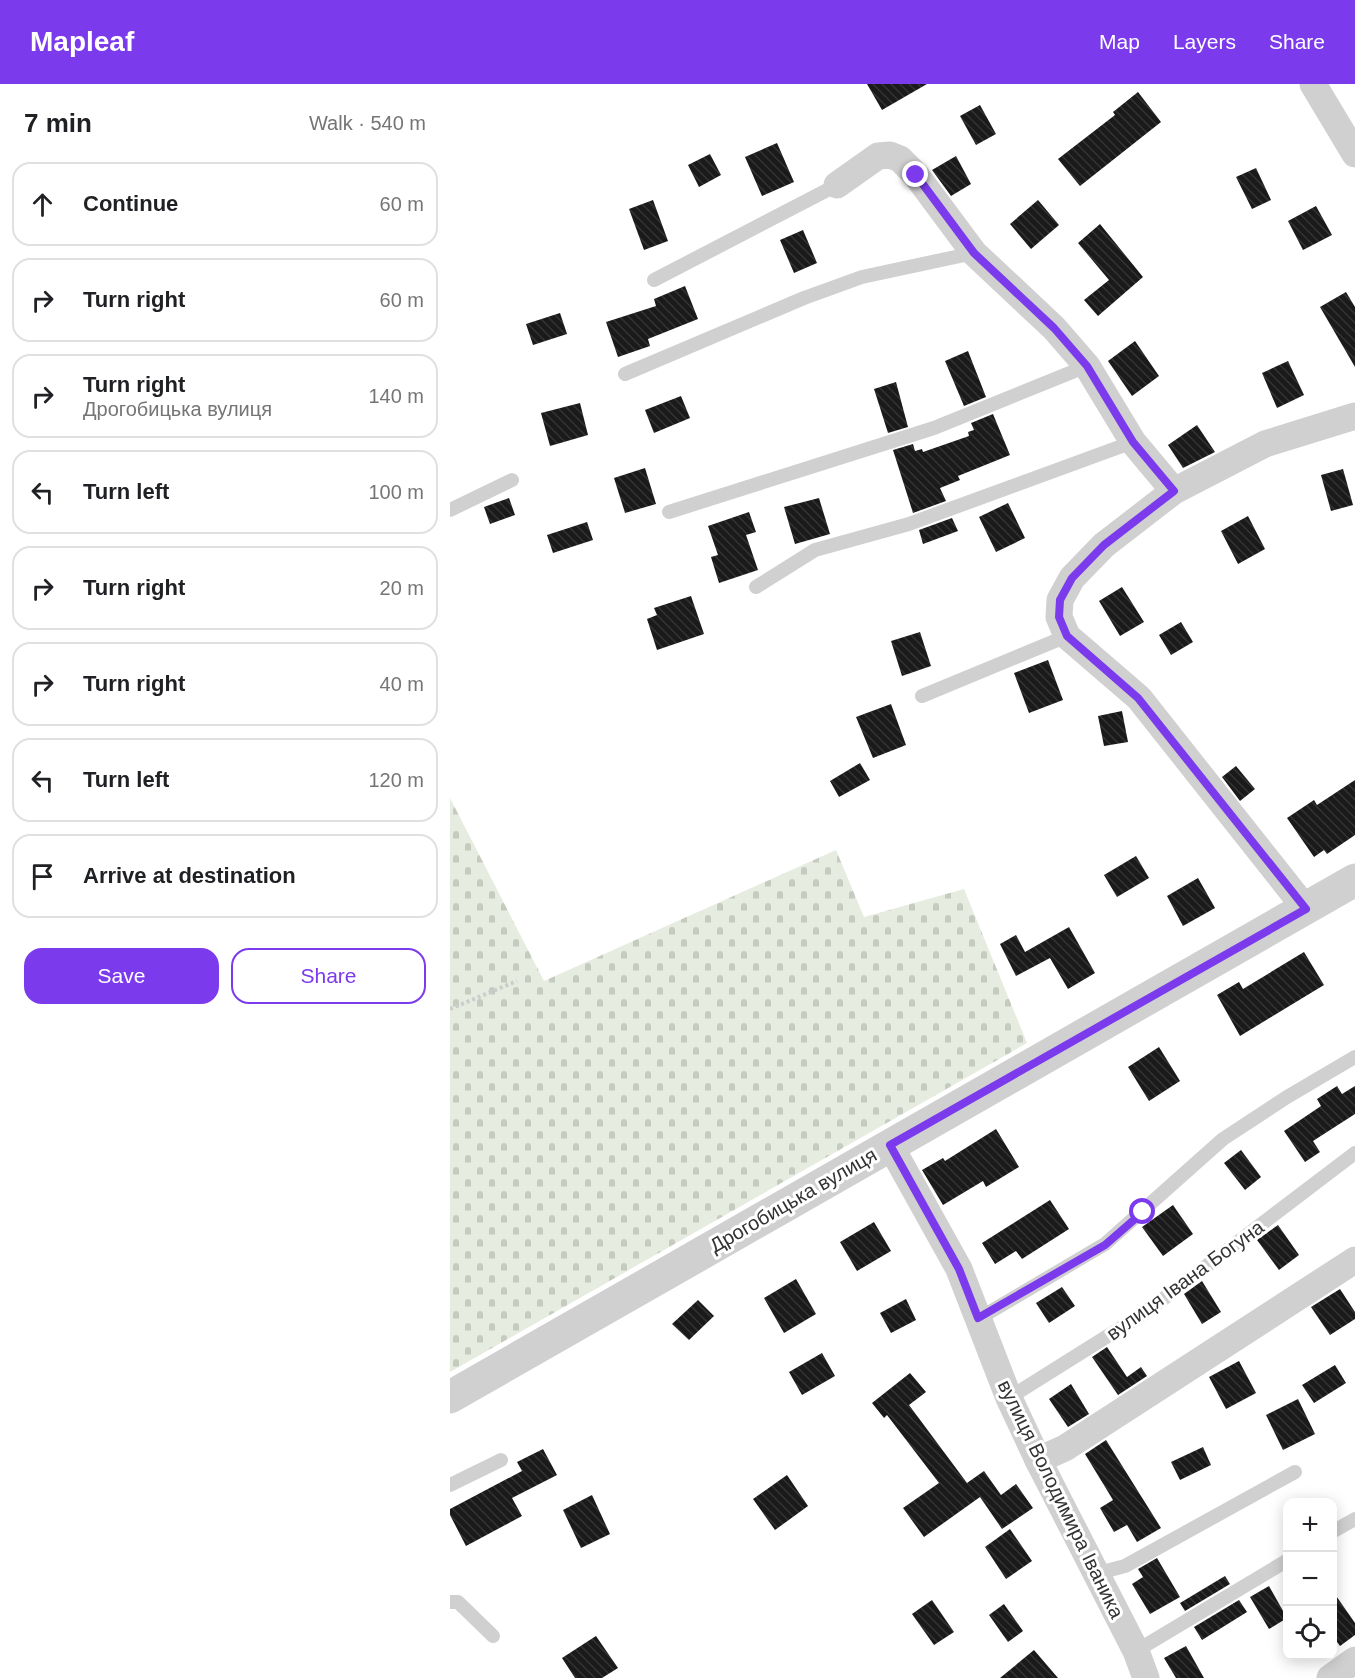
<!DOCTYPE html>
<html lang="en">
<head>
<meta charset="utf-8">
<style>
  :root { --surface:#fff; --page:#f6f6f6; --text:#202124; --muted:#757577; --line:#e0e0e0; --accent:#7c3aed }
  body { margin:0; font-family:Arial,sans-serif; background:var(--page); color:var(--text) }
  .controls { position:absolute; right:18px; bottom:18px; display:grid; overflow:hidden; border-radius:12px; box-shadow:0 3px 15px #0003 }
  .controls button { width:54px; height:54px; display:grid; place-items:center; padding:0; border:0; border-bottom:2px solid var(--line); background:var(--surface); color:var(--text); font:30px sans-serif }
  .stop { position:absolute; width:18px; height:18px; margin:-14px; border:4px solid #7c3aed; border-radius:50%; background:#fff }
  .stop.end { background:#7c3aed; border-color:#fff; box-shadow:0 2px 6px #0008 }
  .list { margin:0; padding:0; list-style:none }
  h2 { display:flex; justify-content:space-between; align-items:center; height:78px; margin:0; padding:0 24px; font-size:26px }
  h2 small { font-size:20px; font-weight:400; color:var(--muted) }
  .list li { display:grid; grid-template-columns:39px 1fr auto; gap:18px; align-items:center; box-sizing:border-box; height:84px; margin:0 12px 12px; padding:0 12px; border:2px solid var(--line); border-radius:18px }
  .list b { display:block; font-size:22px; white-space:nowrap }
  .list p { margin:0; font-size:20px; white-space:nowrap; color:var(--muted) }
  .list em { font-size:20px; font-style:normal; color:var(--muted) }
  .actions { display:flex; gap:12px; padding:18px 24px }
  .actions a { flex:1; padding:14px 0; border:2px solid var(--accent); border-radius:18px; text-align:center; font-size:21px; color:var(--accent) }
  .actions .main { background:var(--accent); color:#fff }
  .icon { flex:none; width:33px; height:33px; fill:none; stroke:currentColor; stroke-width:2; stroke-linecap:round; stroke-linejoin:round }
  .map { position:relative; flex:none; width:905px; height:1594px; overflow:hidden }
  header { display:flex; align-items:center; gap:36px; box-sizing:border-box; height:84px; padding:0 30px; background:var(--accent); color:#fff }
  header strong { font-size:28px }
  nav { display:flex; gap:33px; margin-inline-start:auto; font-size:21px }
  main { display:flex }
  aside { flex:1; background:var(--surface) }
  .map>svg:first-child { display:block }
  .cemetery { fill:url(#cemetery-stones) }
  .building { fill:url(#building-back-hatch) }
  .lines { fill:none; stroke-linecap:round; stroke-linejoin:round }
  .path { stroke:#cdcdcd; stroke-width:4; stroke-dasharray:3 3; stroke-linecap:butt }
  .service { stroke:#d0d0d0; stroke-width:14 }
  .minor { stroke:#d0d0d0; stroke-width:27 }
  .tertiary { stroke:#d0d0d0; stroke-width:33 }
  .route { stroke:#7c3aed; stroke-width:8 }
  .labels { text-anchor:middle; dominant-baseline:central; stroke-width:6; stroke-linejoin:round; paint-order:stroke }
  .street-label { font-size:20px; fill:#333; stroke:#fff }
</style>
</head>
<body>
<header>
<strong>Mapleaf</strong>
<nav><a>Map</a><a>Layers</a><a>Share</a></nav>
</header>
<main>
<aside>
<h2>7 min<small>Walk · 540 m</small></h2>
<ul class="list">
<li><svg class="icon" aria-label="ahead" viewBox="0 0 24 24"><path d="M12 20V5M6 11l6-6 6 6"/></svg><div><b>Continue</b></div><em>60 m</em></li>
<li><svg class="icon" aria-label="right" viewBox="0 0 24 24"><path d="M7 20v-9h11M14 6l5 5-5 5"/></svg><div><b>Turn right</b></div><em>60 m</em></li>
<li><svg class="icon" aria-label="right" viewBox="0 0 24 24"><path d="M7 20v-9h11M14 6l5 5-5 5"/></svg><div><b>Turn right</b><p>Дрогобицька вулиця</p></div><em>140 m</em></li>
<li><svg class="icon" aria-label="left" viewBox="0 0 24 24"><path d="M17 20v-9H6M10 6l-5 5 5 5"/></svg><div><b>Turn left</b></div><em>100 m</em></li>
<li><svg class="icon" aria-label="right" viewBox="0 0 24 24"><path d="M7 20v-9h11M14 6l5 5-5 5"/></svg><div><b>Turn right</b></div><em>20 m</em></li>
<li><svg class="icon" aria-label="right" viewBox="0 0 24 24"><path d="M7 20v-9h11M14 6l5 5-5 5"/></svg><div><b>Turn right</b></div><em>40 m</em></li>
<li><svg class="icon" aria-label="left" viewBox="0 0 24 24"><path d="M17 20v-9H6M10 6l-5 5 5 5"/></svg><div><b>Turn left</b></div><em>120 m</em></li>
<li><svg class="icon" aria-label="arrive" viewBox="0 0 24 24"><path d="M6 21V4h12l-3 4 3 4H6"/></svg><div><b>Arrive at destination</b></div></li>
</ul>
<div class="actions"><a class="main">Save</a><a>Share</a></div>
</aside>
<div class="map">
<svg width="905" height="1594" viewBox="0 0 905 1594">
  <defs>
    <pattern id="cemetery-stones" width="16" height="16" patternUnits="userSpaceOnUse" patternTransform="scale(1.5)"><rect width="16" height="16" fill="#e6ecdf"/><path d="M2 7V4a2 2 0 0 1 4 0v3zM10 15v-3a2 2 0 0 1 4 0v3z" fill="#c6cbc0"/></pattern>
    <pattern id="building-back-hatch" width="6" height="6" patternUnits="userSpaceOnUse" patternTransform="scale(1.5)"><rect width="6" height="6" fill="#1a1a1a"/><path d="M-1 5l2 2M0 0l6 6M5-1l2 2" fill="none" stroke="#333"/></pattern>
  </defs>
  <rect width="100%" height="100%" fill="#fff"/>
  <path class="cemetery" d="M0 714 94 897 386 766 414 833 514 805 577 959 0 1288Z"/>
  <g class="building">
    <path d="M417 0H477L432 26Z"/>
    <path d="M688 8 711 38 630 102 608 75 665 31 663 28Z"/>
    <path d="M530 21 546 50 526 61 510 32Z"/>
    <path d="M327 59 344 98 312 112 295 73Z"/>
    <path d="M260 70 271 91 249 103 238 81Z"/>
    <path d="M506 72 521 100 501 112 482 86Z"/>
    <path d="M806 84 821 116 802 125 786 93Z"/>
    <path d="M203 116 218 157 194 166 179 125Z"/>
    <path d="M588 116 609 141 581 165 560 140Z"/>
    <path d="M866 122 882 151 853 166 838 137Z"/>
    <path d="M650 140 693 193 648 232 634 216 659 196 628 159Z"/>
    <path d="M353 146 367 179 344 189 330 156Z"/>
    <path d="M235 202 248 235 198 255 200 262 168 273 156 238 206 222 204 215Z"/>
    <path d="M896 208 905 223V283L870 223Z"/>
    <path d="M110 229 117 250 83 261 76 240Z"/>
    <path d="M685 257 709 292 682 312 658 277Z"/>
    <path d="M518 267 536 313 514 322 495 277Z"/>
    <path d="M838 277 854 311 827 324 812 289Z"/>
    <path d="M446 298 458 343 438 349 424 305Z"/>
    <path d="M231 312 240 334 204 349 195 326Z"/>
    <path d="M130 319 138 351 100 362 91 329Z"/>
    <path d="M543 330 560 371 508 392 510 396 490 404 496 417 463 429 443 366 463 360 465 367 472 365 473 368 519 352 518 348 524 346 521 339Z"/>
    <path d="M747 341 765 368 733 384 718 361Z"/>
    <path d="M195 384 206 420 175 429 164 394Z"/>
    <path d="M893 385 903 421 881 427 871 391Z"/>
    <path d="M59 414 65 431 40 440 34 423Z"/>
    <path d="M369 414 380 450 345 460 334 423Z"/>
    <path d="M558 419 575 454 546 468 529 433Z"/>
    <path d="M299 428 306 448 296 451 308 486 269 499 261 473 268 471 258 442Z"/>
    <path d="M798 432 815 465 788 480 771 447Z"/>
    <path d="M502 434 508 447 473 460 469 446Z"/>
    <path d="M137 438 143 456 103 469 97 451Z"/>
    <path d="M672 503 694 538 670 552 649 517Z"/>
    <path d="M241 512 254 550 207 566 197 535 207 531 204 524Z"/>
    <path d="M731 538 743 558 721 571 709 551Z"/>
    <path d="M470 548 481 582 452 592 441 557Z"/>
    <path d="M598 576 613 616 579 629 564 589Z"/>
    <path d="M441 620 456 661 423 674 406 633Z"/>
    <path d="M672 627 678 658 654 662 648 632Z"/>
    <path d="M410 679 420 696 389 713 380 697Z"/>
    <path d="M786 682 805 705 790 717 772 693Z"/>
    <path d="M905 696V751L877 770 874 766 864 773 837 734 864 716 867 721Z"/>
    <path d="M686 772 699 794 667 813 654 791Z"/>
    <path d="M748 794 765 824 733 842 717 812Z"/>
    <path d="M619 843 645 889 618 905 600 874 566 892 550 860 566 851 575 868Z"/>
    <path d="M854 868 874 901 790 952 767 911 789 898 793 905Z"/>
    <path d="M709 963 730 997 699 1017 678 983Z"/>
    <path d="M887 1002 892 1010 905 1002V1030L863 1057 870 1068 855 1078 834 1047 871 1022 867 1015Z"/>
    <path d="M546 1045 569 1083 536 1103 533 1097 493 1121 472 1086 493 1074 495 1077Z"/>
    <path d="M791 1066 811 1093 795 1106 774 1079Z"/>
    <path d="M600 1116 619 1145 572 1175 566 1167 545 1180 532 1159Z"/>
    <path d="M723 1121 743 1150 713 1172 692 1143Z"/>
    <path d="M424 1138 441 1167 407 1187 390 1158Z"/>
    <path d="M828 1141 849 1171 829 1186 807 1156Z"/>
    <path d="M346 1195 366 1230 334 1249 314 1214Z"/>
    <path d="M752 1197 771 1228 752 1240 734 1210Z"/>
    <path d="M612 1203 625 1222 599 1239 586 1219Z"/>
    <path d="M890 1205 905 1228V1235L880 1251 861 1223Z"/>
    <path d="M456 1215 466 1236 441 1249 430 1229Z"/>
    <path d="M248 1216 264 1232 239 1256 222 1240Z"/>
    <path d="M657 1263 677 1293 691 1283 697 1292 668 1311 642 1273Z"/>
    <path d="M372 1269 385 1292 352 1311 339 1288Z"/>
    <path d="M789 1277 806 1309 776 1325 759 1293Z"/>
    <path d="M885 1281 896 1299 864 1319 852 1301Z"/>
    <path d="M460 1289 476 1308 459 1321 517 1399 534 1387 551 1411 566 1400 583 1424 552 1445 530 1413 474 1453 453 1424 489 1399 437 1331 434 1334 422 1319Z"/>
    <path d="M621 1300 639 1330 618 1343 599 1315Z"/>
    <path d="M848 1315 865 1350 833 1366 816 1331Z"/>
    <path d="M656 1356 711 1444 687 1458 677 1441 664 1448 650 1424 663 1416 635 1370Z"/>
    <path d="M753 1363 761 1381 730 1396 721 1378Z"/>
    <path d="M93 1365 107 1391 62 1414 72 1432 16 1462 0 1431V1425L72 1387 67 1378Z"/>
    <path d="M337 1391 358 1422 325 1446 303 1415Z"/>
    <path d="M142 1411 160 1450 131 1464 113 1426Z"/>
    <path d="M560 1445 582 1477 556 1495 535 1463Z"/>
    <path d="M707 1474 730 1513 700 1530 682 1500 693 1493 688 1485Z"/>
    <path d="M775 1492 780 1500 735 1527 730 1519Z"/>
    <path d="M819 1502 837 1534 819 1545 800 1513Z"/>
    <path d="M882 1506 905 1539V1551L890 1562 882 1551Z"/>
    <path d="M482 1516 504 1548 484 1561 462 1530Z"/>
    <path d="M789 1516 797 1528 752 1556 744 1543Z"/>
    <path d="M554 1520 573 1547 558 1558 539 1531Z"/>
    <path d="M146 1552 168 1584 152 1594H125L112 1574Z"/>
    <path d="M736 1562 754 1594H726L714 1574Z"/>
    <path d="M584 1566 608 1594H550Z"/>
  </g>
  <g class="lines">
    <path class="path" d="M0 925 67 897"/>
    <g class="service">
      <path d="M204 196 387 101"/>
      <path d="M175 290 354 214 412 193 524 169"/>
      <path d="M0 426 62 396"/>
      <path d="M219 428 484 344 637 282"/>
      <path d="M306 503 365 466 459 440 683 358"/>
      <path d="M472 612 617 552"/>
      <path d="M528 1235 655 1160 773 1055 837 1013 905 973"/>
      <path d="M559 1314 696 1228 905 1069"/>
      <path d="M0 1401 51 1376"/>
      <path d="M882 1448 905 1435"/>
      <path d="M645 1490 675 1482 845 1388"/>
      <path d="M0 1518H8L43 1552"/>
      <path d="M686 1567 838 1476"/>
    </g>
    <g class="minor">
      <path d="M863 0 905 70"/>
      <path d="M387 101 428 72 440 71 450 75 466 91 524 169 604 244 637 282 683 358 724 407"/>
      <path d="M856 825 689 614 617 552 609 533 610 516 622 494 654 461 724 407 815 360 905 332"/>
      <path d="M440 1061 509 1185 559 1314 588 1376 686 1567 696 1594"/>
      <path d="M588 1376 615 1364 905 1176"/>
      <path d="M880 1594 905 1576"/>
    </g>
    <path class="tertiary" d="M0 1313 905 796"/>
  </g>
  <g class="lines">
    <path class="route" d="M466 91 524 169 604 244 637 282 683 358 724 407 654 461 622 494 610 516 609 533 617 552 688 614 856 825 440 1061 509 1185 528 1234 655 1161 693 1128"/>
  </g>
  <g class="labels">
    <g class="street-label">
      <text transform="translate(343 1116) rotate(-30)">Дрогобицька вулиця</text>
      <text transform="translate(735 1196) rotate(-36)">вулиця Івана Богуна</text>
      <text transform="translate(611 1415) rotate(64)">вулиця Володимира Іваника</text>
    </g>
  </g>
</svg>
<div class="controls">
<button>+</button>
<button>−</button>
<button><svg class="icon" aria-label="locate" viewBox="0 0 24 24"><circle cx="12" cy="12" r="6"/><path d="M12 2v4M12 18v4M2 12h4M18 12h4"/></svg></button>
</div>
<div class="stop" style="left:693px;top:1128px"></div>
<div class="stop end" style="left:466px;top:91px"></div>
</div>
</main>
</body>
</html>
